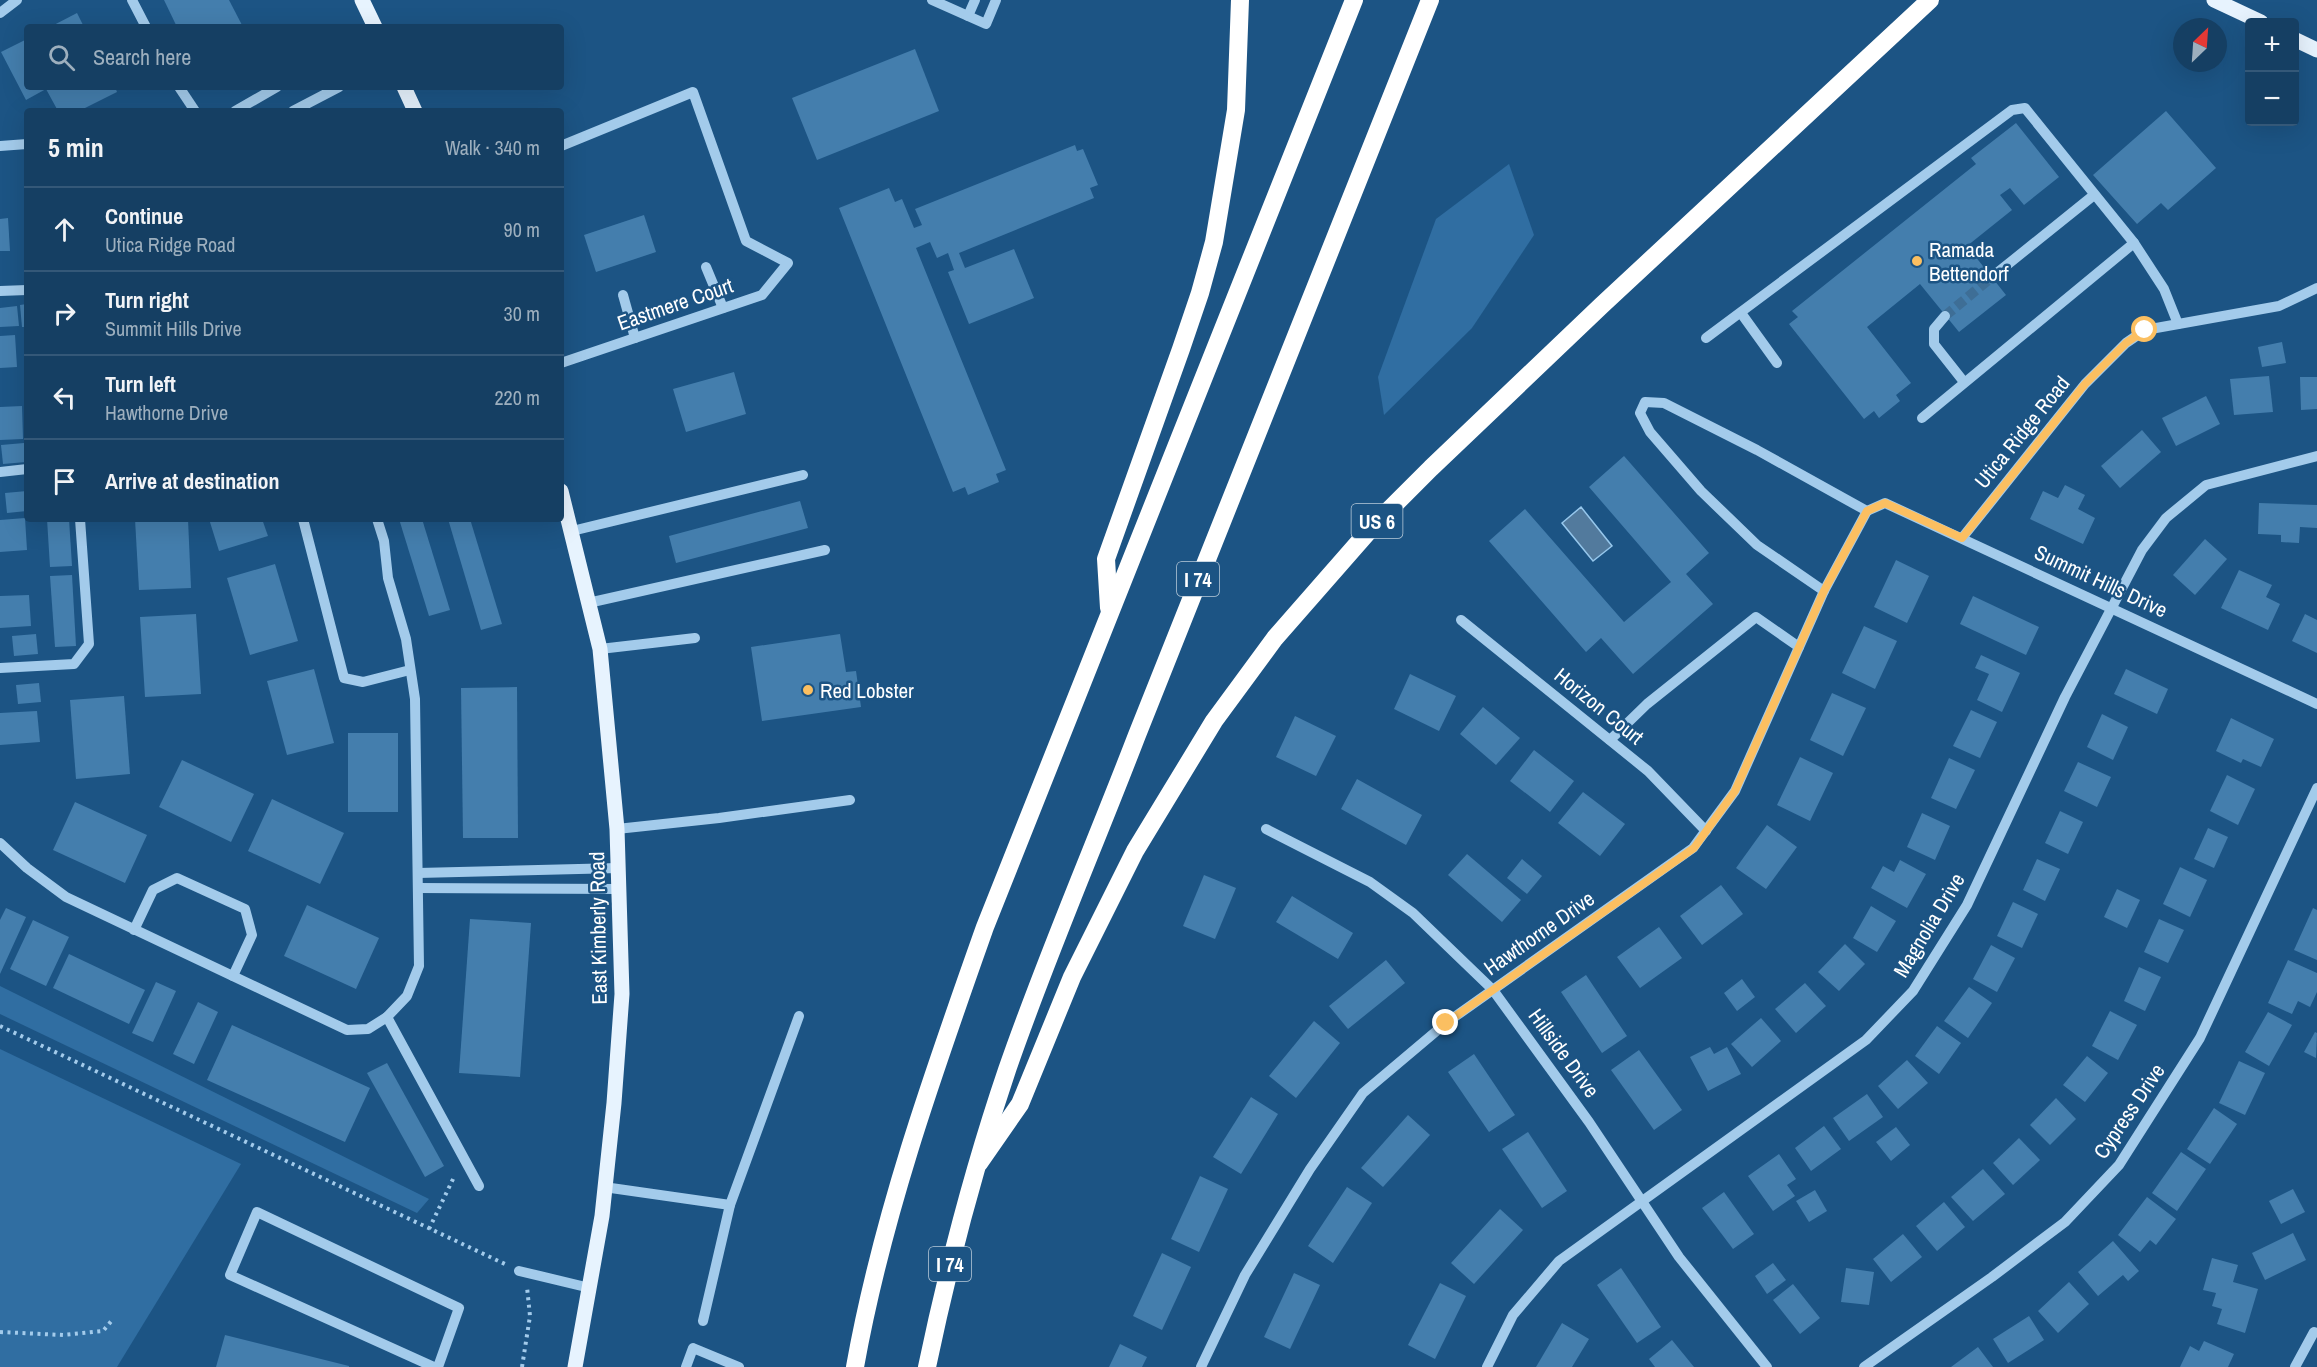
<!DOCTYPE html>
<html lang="en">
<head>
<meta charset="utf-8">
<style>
  :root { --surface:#153f63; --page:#1e4669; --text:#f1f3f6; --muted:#9dafbe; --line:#345878 }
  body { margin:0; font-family:"Archivo Narrow",sans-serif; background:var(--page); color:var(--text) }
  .controls { position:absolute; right:18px; top:18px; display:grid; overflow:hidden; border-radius:6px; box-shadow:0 6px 24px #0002 }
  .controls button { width:54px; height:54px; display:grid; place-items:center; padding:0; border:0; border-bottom:2px solid var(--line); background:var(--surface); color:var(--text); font:30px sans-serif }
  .compass { position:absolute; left:2173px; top:18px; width:54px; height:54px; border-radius:50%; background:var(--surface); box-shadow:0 6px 24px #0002; rotate:25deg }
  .stop { position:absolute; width:18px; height:18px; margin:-14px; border:4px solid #fbbf61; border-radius:50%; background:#fff }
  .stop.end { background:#fbbf61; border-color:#fff; box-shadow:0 2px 6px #0008 }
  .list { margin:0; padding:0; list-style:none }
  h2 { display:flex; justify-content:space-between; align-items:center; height:78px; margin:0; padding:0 24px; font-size:26px }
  h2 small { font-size:20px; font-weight:400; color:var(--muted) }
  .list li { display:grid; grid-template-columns:39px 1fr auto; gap:18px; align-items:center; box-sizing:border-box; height:84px; padding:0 24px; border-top:2px solid var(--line) }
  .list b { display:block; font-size:22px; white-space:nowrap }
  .list p { margin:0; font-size:20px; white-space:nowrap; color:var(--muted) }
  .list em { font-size:20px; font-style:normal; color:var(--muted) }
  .icon { flex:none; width:33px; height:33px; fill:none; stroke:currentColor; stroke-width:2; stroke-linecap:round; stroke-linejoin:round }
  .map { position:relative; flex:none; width:2317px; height:1367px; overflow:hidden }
  .search { position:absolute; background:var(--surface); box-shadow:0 6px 24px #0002; left:24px; top:24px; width:540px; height:66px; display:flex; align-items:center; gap:15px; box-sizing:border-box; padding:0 21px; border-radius:6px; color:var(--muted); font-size:22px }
  .panel { position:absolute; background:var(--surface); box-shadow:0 6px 24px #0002; left:24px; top:108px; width:540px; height:414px; border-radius:6px }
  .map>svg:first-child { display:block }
  .green { fill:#306ea2 }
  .water { fill:#527a9d; stroke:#96c7ec; stroke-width:1.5 }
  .building { fill:#447ead }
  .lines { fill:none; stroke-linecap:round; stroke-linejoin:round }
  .minor-tunnel { stroke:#3e6e96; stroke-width:10; stroke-dasharray:10 5; stroke-linecap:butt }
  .path { stroke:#a3cbeb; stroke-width:4; stroke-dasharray:3 4.5; stroke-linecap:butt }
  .minor { stroke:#a3cbeb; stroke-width:10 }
  .major { stroke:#e7f3fe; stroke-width:15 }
  .highway { stroke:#fff; stroke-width:18 }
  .route { stroke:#fbbf61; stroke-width:8 }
  .poi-dot { fill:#fbbf61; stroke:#1c5484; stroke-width:2 }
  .labels { text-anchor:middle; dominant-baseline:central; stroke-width:5; stroke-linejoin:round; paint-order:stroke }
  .shield { fill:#1c5484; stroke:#bbccda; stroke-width:1.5 }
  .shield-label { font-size:20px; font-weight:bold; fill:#fff }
  .poi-label { font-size:21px; fill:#fff; stroke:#1c5484; text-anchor:start }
  .street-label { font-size:21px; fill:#fff; stroke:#1c5484 }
</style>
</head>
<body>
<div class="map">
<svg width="2317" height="1367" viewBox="0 0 2317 1367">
  <rect width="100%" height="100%" fill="#1c5484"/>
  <g class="green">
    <path d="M1509 164 1534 235 1472 328 1384 415 1378 377 1436 219Z"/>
    <path d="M0 986 429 1199 417 1213 0 1014Z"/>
    <path d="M0 1049 241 1164 117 1367H0Z"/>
  </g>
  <path class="water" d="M1581 507 1612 546 1593 561 1562 523Z"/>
  <g class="building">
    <path d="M164 0H229L243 27H177Z"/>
    <path d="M77 13 84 27H50Z"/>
    <path d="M27 39V87H115L117 92 79 111H58L46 89 26 100 1 52Z"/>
    <path d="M915 49 939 111 817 160 792 98Z"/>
    <path d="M2166 111 2216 168 2168 210 2161 203 2137 224 2093 175Z"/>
    <path d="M2016 123 2059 177 2024 205 2010 188 2000 195 2012 210 1967 246 2006 295 1959 332 1920 284 1867 327 1911 383 1896 395 1900 401 1879 418 1874 411 1864 419 1789 324 1798 317 1792 311 1976 164 1971 158Z"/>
    <path d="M1075 145 1077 151 1083 149 1098 185 1090 188 1094 198 959 253 965 268 1014 249 1034 298 969 324 948 272 954 270 948 253 937 258 930 242 916 248 1006 470 996 474 999 482 968 495 965 487 953 492 839 208 889 188 895 202 902 199 914 228 922 225 915 209Z"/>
    <path d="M644 215 656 252 596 272 584 235Z"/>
    <path d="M8 218 10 251H0V219Z"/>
    <path d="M27 304V327H22L20 305Z"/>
    <path d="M17 306 19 326 0 327V308Z"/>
    <path d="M15 335 17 367 0 368V336Z"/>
    <path d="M2282 342 2286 363 2262 367 2258 347Z"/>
    <path d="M734 372 746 414 686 432 673 389Z"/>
    <path d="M2269 376 2273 412 2234 415 2230 379Z"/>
    <path d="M2300 377H2317V409L2301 410Z"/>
    <path d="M2206 396 2220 424 2176 446 2162 418Z"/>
    <path d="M22 406 23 439 0 440V407Z"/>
    <path d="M2142 430 2161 452 2120 488 2101 466Z"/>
    <path d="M24 443 26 462 3 464 1 445Z"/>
    <path d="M1624 456 1709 553 1686 574 1713 604 1633 674 1601 638 1586 652 1489 541 1525 509 1624 622 1671 582 1589 487Z"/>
    <path d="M2065 485 2085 495 2078 509 2095 518 2083 544 2030 519 2043 491 2058 498Z"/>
    <path d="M27 491V511L7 513 5 493Z"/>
    <path d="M800 501 808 528 676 563 669 536Z"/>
    <path d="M2259 503 2317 505V528L2300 527 2299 543 2281 542V535L2258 534Z"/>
    <path d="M25 518 27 550 0 552V520Z"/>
    <path d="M47 519H69L72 566 50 567Z"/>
    <path d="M135 519H188L191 588 139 590Z"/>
    <path d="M209 519H262L268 536 219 551Z"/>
    <path d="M399 519H422L450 610 429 616Z"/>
    <path d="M448 519H470L502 624 481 630Z"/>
    <path d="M2205 539 2227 559 2195 595 2173 575Z"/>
    <path d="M1896 560 1929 576 1907 623 1874 607Z"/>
    <path d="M275 564 298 641 250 655 227 578Z"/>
    <path d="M2239 570 2272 585 2266 597 2280 604 2268 630 2221 608Z"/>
    <path d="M72 575 76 646 55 647 50 576Z"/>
    <path d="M29 595 31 626 0 628V596Z"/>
    <path d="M1973 596 2039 627 2026 655 1960 624Z"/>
    <path d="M196 614 201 694 145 697 140 617Z"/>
    <path d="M2305 614 2317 620V653L2292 641Z"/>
    <path d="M1864 626 1897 641 1875 689 1842 673Z"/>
    <path d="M36 634 38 654 14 656 12 636Z"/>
    <path d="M840 634 846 672 856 671 861 707 762 721 751 647Z"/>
    <path d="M1981 655 2020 673 2002 712 1977 700 1989 674 1975 668Z"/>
    <path d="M314 669 334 743 287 755 267 681Z"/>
    <path d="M2126 669 2168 689 2157 714 2114 694Z"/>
    <path d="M1410 674 1456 696 1439 731 1394 709Z"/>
    <path d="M39 683 41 702 18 704 16 685Z"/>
    <path d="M517 687 518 838H463L461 688Z"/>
    <path d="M1832 693 1866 708 1843 756 1810 740Z"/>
    <path d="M124 696 130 774 76 779 70 700Z"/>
    <path d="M1483 707 1520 738 1496 765 1460 734Z"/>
    <path d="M1971 710 1997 722 1980 758 1953 746Z"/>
    <path d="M37 711 40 742 0 745V713Z"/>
    <path d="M2102 714 2128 727 2113 760 2087 747Z"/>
    <path d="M1295 716 1336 736 1316 776 1276 757Z"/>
    <path d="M2231 718 2274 739 2261 767 2243 759 2241 763 2216 751Z"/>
    <rect x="348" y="733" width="50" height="79"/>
    <path d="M1534 750 1574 781 1550 812 1510 781Z"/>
    <path d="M1800 757 1833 773 1810 821 1777 805Z"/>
    <path d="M1949 758 1975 770 1956 809 1931 798Z"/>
    <path d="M182 760 254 794 231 842 159 807Z"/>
    <path d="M2078 762 2111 777 2097 807 2064 791Z"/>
    <path d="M2227 775 2255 789 2238 825 2210 811Z"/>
    <path d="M1357 779 1422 815 1406 845 1341 809Z"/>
    <path d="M1583 792 1625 824 1600 856 1558 823Z"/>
    <path d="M272 799 344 833 320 884 248 851Z"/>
    <path d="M75 802 147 835 125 883 53 850Z"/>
    <path d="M2060 811 2083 822 2068 854 2045 843Z"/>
    <path d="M1922 813 1950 826 1935 860 1907 847Z"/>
    <path d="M1767 825 1797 847 1766 889 1736 868Z"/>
    <path d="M2208 828 2228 837 2214 868 2194 859Z"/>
    <path d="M1467 854 1521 900 1502 922 1448 875Z"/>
    <path d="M1522 859 1542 876 1527 894 1507 878Z"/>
    <path d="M2037 859 2060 869 2045 901 2023 890Z"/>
    <path d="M1900 860 1926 874 1907 908 1871 888 1883 866 1894 872Z"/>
    <path d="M2180 867 2207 880 2190 917 2163 904Z"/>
    <path d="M1204 875 1236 888 1215 939 1183 926Z"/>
    <path d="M1721 885 1743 914 1702 945 1680 916Z"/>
    <path d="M2117 889 2140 900 2127 928 2104 917Z"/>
    <path d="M1292 896 1353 933 1338 959 1276 922Z"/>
    <path d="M2013 902 2038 914 2022 948 1997 936Z"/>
    <path d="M307 905 379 938 356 989 284 956Z"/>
    <path d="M1871 906 1896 921 1877 952 1853 938Z"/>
    <path d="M6 908 26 917 0 974V920Z"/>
    <path d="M2313 908 2317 910V960L2294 950Z"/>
    <path d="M470 919 531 923 520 1077 459 1073Z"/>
    <path d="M2159 919 2184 930 2168 963 2144 952Z"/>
    <path d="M33 920 69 937 46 986 10 969Z"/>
    <path d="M1659 927 1682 958 1640 988 1617 957Z"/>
    <path d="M1845 944 1865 964 1839 991 1818 972Z"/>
    <path d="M1991 945 2015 958 1997 992 1973 979Z"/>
    <path d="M69 954 145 990 129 1024 53 988Z"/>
    <path d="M1386 960 1405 983 1348 1029 1329 1006Z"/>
    <path d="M2288 960 2317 973V992L2310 1007 2298 1001 2292 1014 2268 1003Z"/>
    <path d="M2139 967 2161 977 2145 1011 2124 1001Z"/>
    <path d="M1586 975 1627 1036 1602 1053 1561 992Z"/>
    <path d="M1742 979 1755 997 1737 1011 1724 993Z"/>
    <path d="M156 982 176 991 153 1042 132 1033Z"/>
    <path d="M1805 983 1826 1006 1796 1033 1775 1009Z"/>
    <path d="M1969 987 1992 1003 1968 1038 1944 1021Z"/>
    <path d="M198 1002 218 1012 194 1064 173 1054Z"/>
    <path d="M2110 1011 2137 1025 2118 1060 2092 1046Z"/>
    <path d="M2268 1012 2292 1025 2269 1066 2245 1052Z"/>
    <path d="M1761 1018 1781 1041 1752 1067 1731 1044Z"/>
    <path d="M1314 1021 1340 1043 1296 1098 1269 1076Z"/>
    <path d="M232 1025 370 1088 345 1142 207 1080Z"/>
    <path d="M1937 1026 1961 1043 1939 1074 1915 1056Z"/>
    <path d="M2315 1032 2317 1033 2316 1058 2304 1052Z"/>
    <path d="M1710 1047 1714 1054 1727 1047 1741 1074 1708 1091 1690 1057Z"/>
    <path d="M1639 1050 1682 1110 1654 1130 1611 1070Z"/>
    <path d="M1474 1054 1515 1115 1489 1132 1448 1072Z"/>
    <path d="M2087 1056 2108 1073 2085 1102 2063 1085Z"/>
    <path d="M1907 1060 1928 1083 1898 1109 1878 1086Z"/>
    <path d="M2239 1061 2265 1073 2245 1115 2219 1103Z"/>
    <path d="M387 1063 444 1166 425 1177 367 1073Z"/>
    <path d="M1867 1094 1883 1117 1849 1141 1833 1118Z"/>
    <path d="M1251 1097 1278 1114 1241 1174 1213 1157Z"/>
    <path d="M2056 1098 2076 1119 2050 1145 2030 1125Z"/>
    <path d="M2214 1108 2237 1124 2210 1164 2187 1149Z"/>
    <path d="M1408 1115 1430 1135 1383 1187 1361 1168Z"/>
    <path d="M1824 1126 1841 1149 1811 1171 1795 1148Z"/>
    <path d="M1896 1127 1910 1145 1891 1161 1876 1142Z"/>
    <path d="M1528 1132 1567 1191 1542 1208 1502 1149Z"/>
    <path d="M2019 1138 2040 1160 2013 1185 1993 1163Z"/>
    <path d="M2181 1152 2206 1169 2177 1211 2152 1193Z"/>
    <path d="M1779 1154 1796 1179 1787 1185 1795 1196 1773 1211 1748 1176Z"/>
    <path d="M1983 1169 2005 1194 1973 1221 1951 1197Z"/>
    <path d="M1200 1176 1228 1189 1199 1252 1171 1239Z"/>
    <path d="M1347 1187 1372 1203 1333 1263 1308 1246Z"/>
    <path d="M2293 1189 2305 1212 2281 1224 2269 1201Z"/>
    <path d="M1815 1190 1827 1211 1809 1222 1796 1201Z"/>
    <path d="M1724 1192 1754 1234 1733 1249 1702 1208Z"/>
    <path d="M2147 1197 2176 1219 2156 1245 2150 1240 2140 1252 2118 1235Z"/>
    <path d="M1944 1202 1965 1227 1937 1251 1916 1226Z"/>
    <path d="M1500 1209 1523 1230 1474 1284 1451 1263Z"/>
    <path d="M2293 1233 2306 1260 2265 1280 2252 1253Z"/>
    <path d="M1903 1234 1922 1257 1891 1282 1873 1259Z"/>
    <path d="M2113 1241 2139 1271 2128 1281 2123 1275 2098 1296 2078 1272Z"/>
    <path d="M1162 1253 1191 1267 1162 1330 1133 1316Z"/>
    <path d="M2212 1258 2238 1265 2233 1282 2258 1289 2245 1333 2217 1324 2222 1309 2212 1306 2216 1293 2203 1290Z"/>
    <path d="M1773 1263 1786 1280 1767 1294 1755 1276Z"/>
    <path d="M1621 1268 1661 1327 1637 1343 1597 1285Z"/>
    <path d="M1846 1268 1874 1272 1869 1305 1841 1302Z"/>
    <path d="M1294 1273 1320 1285 1290 1349 1264 1337Z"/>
    <path d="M2069 1282 2089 1304 2058 1333 2038 1311Z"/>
    <path d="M1440 1283 1466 1296 1435 1359 1408 1345Z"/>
    <path d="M1793 1284 1820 1318 1800 1334 1773 1300Z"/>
    <path d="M2029 1316 2044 1340 2008 1363 1993 1339Z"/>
    <path d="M1562 1323 1589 1339 1572 1367H1536Z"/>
    <path d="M225 1335 349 1366V1367H216Z"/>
    <path d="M1672 1340 1694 1367H1655L1649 1359Z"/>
    <path d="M2204 1341 2234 1354 2228 1367H2180L2190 1346 2199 1351Z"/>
    <path d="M1120 1344 1147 1357 1142 1367H1109Z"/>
    <path d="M1978 1347 1993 1367H1951Z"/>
  </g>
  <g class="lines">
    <path class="minor-tunnel" d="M1945 316 1992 277"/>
    <g class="path">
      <path d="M0 1026 507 1265"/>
      <path d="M429 1229 455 1175"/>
      <path d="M0 1332 63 1335 103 1331 113 1319"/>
      <path d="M522 1367 530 1316 527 1287"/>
    </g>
    <g class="minor">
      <path d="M132 0 146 27"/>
      <path d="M932 0 986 24 996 0"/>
      <path d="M0 13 17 0"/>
      <path d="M968 16 975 0"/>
      <path d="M179 87 195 111"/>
      <path d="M235 111 277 87"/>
      <path d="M293 111 339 87"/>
      <path d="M0 146 27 144"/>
      <path d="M561 146 693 92 746 241 788 263 762 295 561 363"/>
      <path d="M706 267 723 308"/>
      <path d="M1992 277 2094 195"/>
      <path d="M0 291 27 290"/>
      <path d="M623 295 635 338"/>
      <path d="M1741 313 1777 363"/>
      <path d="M1945 316 1934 329V344L1964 382"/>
      <path d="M1706 338 2012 110 2025 108 2134 243 2164 289 2178 324"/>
      <path d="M1922 418 2134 243"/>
      <path d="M0 472 27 469"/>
      <path d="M1867 511 1885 503 2317 704"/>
      <path d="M303 519 344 678 363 682 410 670"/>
      <path d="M572 531 803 475"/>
      <path d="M1962 538 2085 384 2126 343 2145 330 2279 306 2317 288"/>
      <path d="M1824 591 1757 545 1701 491 1650 432 1640 413 1645 402 1664 403 1757 450 1867 511"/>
      <path d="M588 603 825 550"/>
      <path d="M1461 620 1648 771 1706 831"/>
      <path d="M600 649 695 638"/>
      <path d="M0 668 74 664 89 644 80 519"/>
      <path d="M1610 740 1647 704 1756 617 1799 647"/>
      <path d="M617 829 719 818 850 800"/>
      <path d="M1266 829 1370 882 1413 913 1493 990 1589 1122 1679 1257 1767 1367"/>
      <path d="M0 843 27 868 66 897 347 1030 368 1029 387 1017 407 996 419 966 415 699 406 639 388 578 384 541 377 519"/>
      <path d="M418 873 619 868"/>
      <path d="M418 888 619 889"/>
      <path d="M134 930 153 890 177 878 245 909 252 935 233 976"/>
      <path d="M387 1017 479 1186"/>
      <path d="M604 1187 730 1205"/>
      <path d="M519 1271 590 1288"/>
      <path d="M703 1321 730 1205 799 1016"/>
      <path d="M434 1367 230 1275 257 1212 459 1308 438 1367"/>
      <path d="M686 1367 693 1348 739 1367"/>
      <path d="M1201 1367 1245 1275 1310 1169 1363 1093 1446 1023 1693 848 1735 791 1824 591 1867 511"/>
      <path d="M1487 1367 1513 1315 1559 1261 1866 1040 1913 991 1967 905 2065 697 2142 550 2166 518 2206 485 2317 456"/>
      <path d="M1864 1367 1992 1277 2065 1222 2119 1165 2200 1038 2317 788"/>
      <path d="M2295 1367 2314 1332"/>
    </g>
    <g class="major">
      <path d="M362 0 375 27"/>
      <path d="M2214 0 2261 22"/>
      <path d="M2294 39 2317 50"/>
      <path d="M404 87 415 111"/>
      <path d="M561 491 600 649 617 829 622 994 614 1103 602 1216 575 1367"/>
    </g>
    <g class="highway">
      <path d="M1109 608 1106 559 1181 349 1200 293 1214 242 1236 110 1240 0"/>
      <path d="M979 1163 1020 1104 1072 977 1135 851 1214 721 1275 638 1374 525 1431 468 1602 305 1930 0"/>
      <path d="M855 1367C882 1216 934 1071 985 927L1354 0"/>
      <path d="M927 1367C948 1267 974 1167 1007 1070 1046 957 1094 847 1137 735 1234 490 1332 245 1430 0"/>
    </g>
  </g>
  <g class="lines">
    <path class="route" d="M1446 1023 1694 848 1735 791 1824 591 1867 511 1885 503 1962 538 2085 384 2126 343 2145 330"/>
  </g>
  <g class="poi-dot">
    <circle cx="1917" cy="261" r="6"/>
    <circle cx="808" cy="690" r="6"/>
  </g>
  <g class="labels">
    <g class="shield">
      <rect x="1351.5" y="504" width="51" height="34" rx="4.5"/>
      <rect x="1177" y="562" width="42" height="34" rx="4.5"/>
      <rect x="929" y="1247" width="42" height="34" rx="4.5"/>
    </g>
    <g class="shield-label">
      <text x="1377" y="521">US 6</text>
      <text x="1198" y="579">I 74</text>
      <text x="950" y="1264">I 74</text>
    </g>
    <g class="poi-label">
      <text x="1929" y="249">Ramada<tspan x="1929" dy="24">Bettendorf</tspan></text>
      <text x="820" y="690">Red Lobster</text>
    </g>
    <g class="street-label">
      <text transform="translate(675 304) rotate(-19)">Eastmere Court</text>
      <text transform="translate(2022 432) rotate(-51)">Utica Ridge Road</text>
      <text transform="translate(2101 581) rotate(25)">Summit Hills Drive</text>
      <text transform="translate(1599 706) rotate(39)">Horizon Court</text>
      <text transform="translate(1929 925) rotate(-59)">Magnolia Drive</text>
      <text transform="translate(598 928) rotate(-91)">East Kimberly Road</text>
      <text transform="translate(1539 933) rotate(-35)">Hawthorne Drive</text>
      <text transform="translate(1564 1053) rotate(54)">Hillside Drive</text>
      <text transform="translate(2129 1111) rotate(-56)">Cypress Drive</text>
    </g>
  </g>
</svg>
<div class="controls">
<button>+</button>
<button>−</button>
</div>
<svg class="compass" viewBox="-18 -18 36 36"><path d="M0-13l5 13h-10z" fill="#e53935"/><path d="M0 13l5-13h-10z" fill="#9dafbe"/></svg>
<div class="stop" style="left:2145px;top:330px"></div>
<div class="stop end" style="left:1446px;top:1023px"></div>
<div class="search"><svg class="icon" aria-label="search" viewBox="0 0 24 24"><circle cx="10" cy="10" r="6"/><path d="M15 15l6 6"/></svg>Search here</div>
<section class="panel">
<h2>5 min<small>Walk · 340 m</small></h2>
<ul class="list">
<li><svg class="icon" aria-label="ahead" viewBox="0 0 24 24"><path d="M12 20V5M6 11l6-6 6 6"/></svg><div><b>Continue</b><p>Utica Ridge Road</p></div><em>90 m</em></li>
<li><svg class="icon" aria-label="right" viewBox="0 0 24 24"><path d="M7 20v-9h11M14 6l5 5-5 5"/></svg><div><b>Turn right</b><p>Summit Hills Drive</p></div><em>30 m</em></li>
<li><svg class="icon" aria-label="left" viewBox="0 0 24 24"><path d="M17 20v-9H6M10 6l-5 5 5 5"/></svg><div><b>Turn left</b><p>Hawthorne Drive</p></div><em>220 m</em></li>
<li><svg class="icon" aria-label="arrive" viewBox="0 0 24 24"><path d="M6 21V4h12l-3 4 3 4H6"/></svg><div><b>Arrive at destination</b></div></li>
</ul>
</section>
</div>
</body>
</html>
